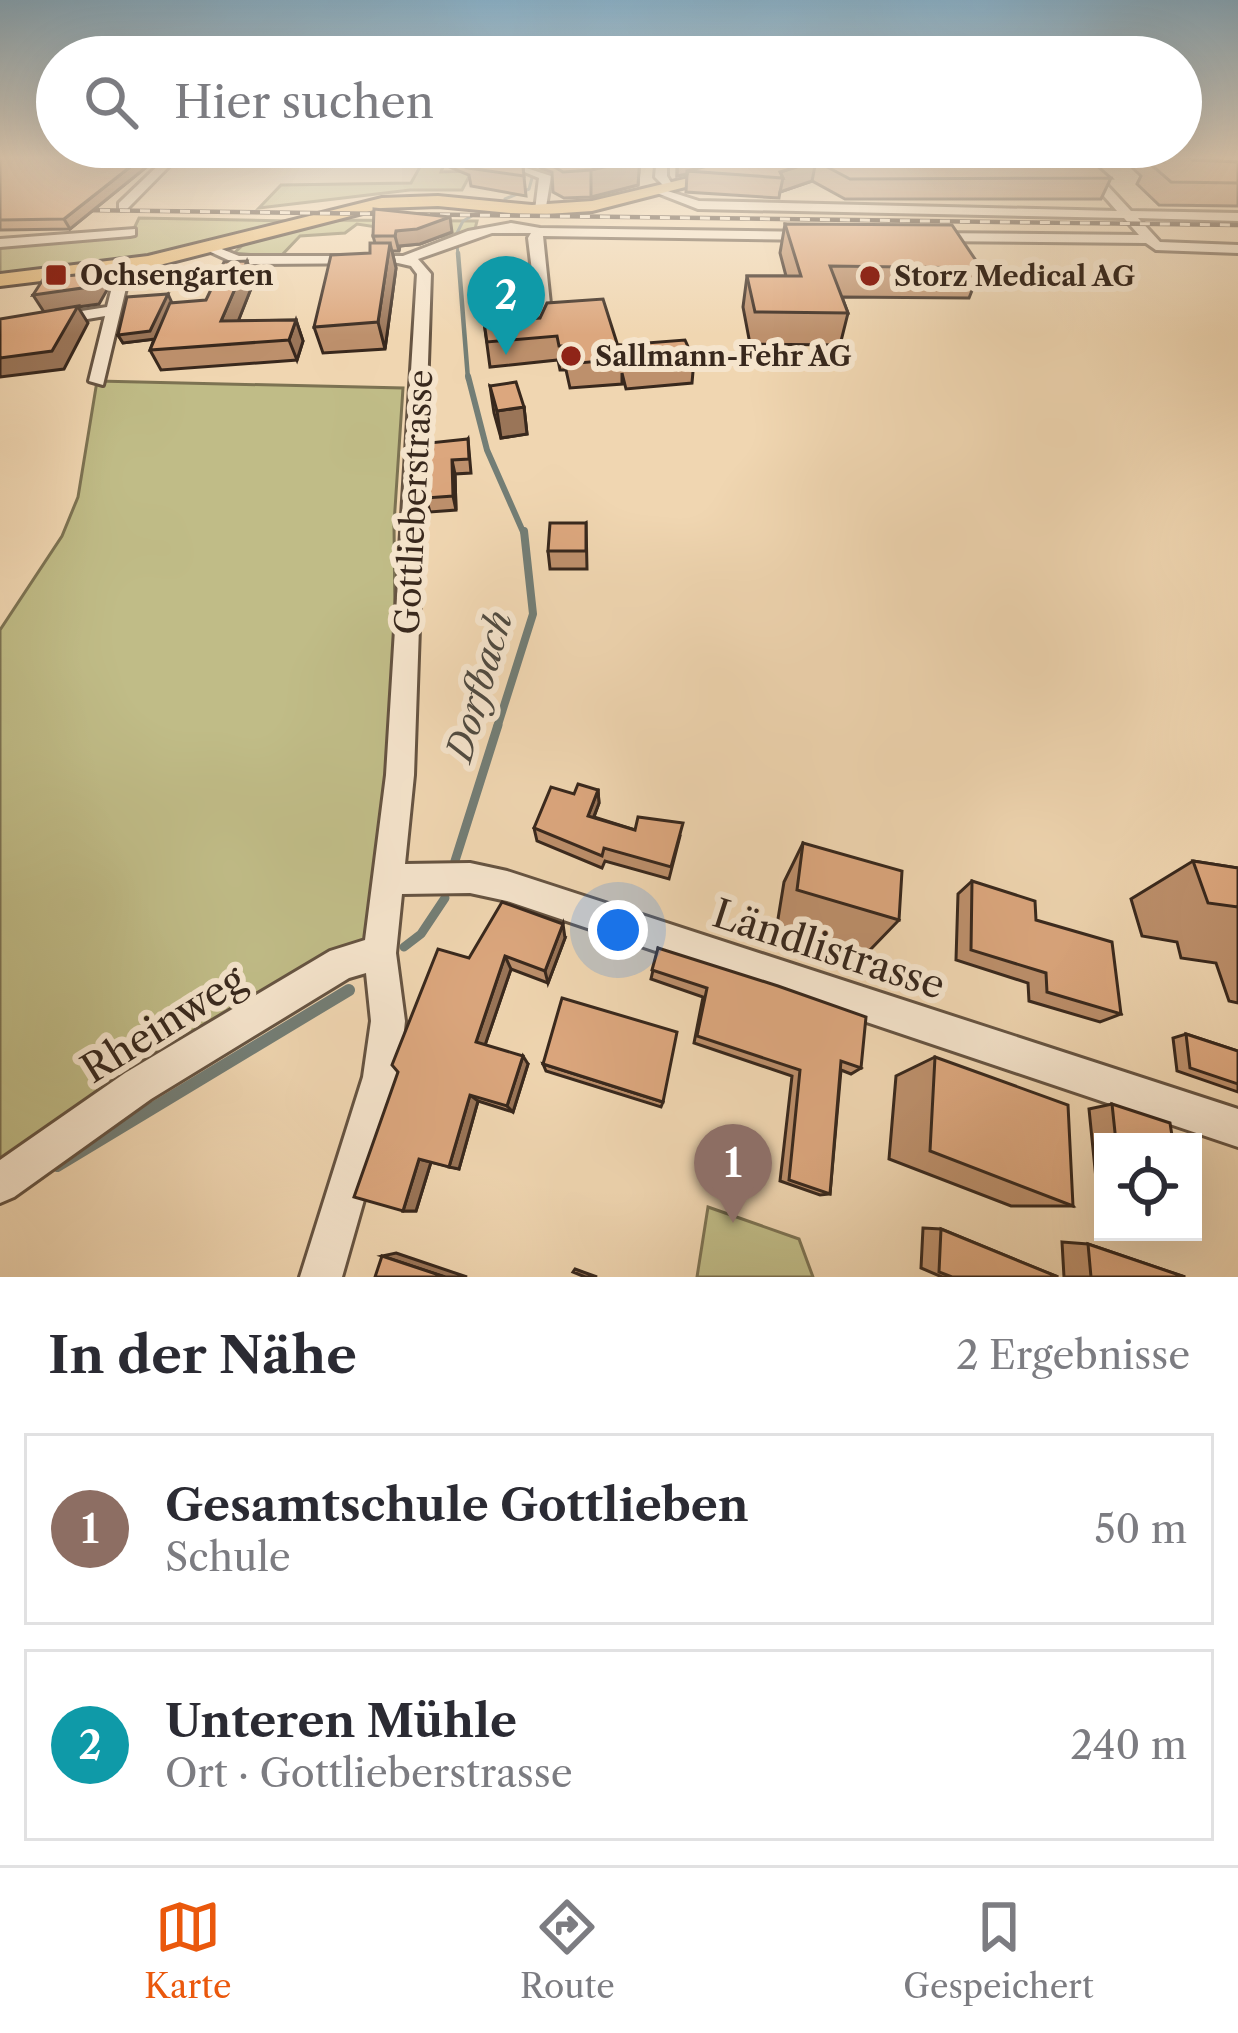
<!DOCTYPE html>
<html lang="de">
<head>
<meta charset="utf-8">
<style>
  :root { --surface:#fff; --page:#f2f2f3; --text:#2b2b33; --muted:#7c7c81; --line:#e1e1e2; --accent:#ea580c }
  body { margin:0; font-family:"Libre Caslon Text",serif; background:var(--page); color:var(--text) }
  .controls { position:absolute; right:36px; bottom:36px; display:grid; overflow:hidden; border-radius:0px; box-shadow:0 12px 48px #0002 }
  .controls button { width:108px; height:108px; display:grid; place-items:center; padding:0; border:0; border-bottom:3px solid var(--line); background:var(--surface); color:var(--text); font:60px sans-serif }
  .you { position:absolute; left:618px; top:930px; width:42px; height:42px; margin:-30px; border:9px solid #fff; border-radius:50%; background:#1a73e8; box-shadow:0 0 0 18px #1a73e833 }
  .badge { display:grid; place-items:center; width:78px; height:78px; border-radius:50%; background:var(--accent); color:#fff; font-size:39px; font-weight:700 }
  .pin { position:absolute; translate:-50% -99px; filter:drop-shadow(0 3px 6px #0008) }
  .pin::after { content:''; position:absolute; top:63px; width:42px; height:36px; background:inherit; clip-path:polygon(0 0,100% 0,50% 100%) }
  .list { margin:0; padding:0; list-style:none }
  h2 { display:flex; justify-content:space-between; align-items:center; height:156px; margin:0; padding:0 48px; font-size:51px }
  h2 small { font-size:39px; font-weight:400; color:var(--muted) }
  .list li { display:grid; grid-template-columns:78px 1fr auto; gap:36px; align-items:center; box-sizing:border-box; height:192px; margin:0 24px 24px; padding:0 24px; border:3px solid var(--line); border-radius:0px }
  .list b { display:block; font-size:45px; white-space:nowrap }
  .list p { margin:0; font-size:39px; white-space:nowrap; color:var(--muted) }
  .list em { font-size:39px; font-style:normal; color:var(--muted) }
  .icon { flex:none; width:66px; height:66px; fill:none; stroke:currentColor; stroke-width:2; stroke-linecap:round; stroke-linejoin:round }
  .map { position:relative; flex:none; width:1238px; height:1277px; overflow:hidden }
  .search { position:absolute; background:var(--surface); box-shadow:0 12px 48px #0002; left:36px; right:36px; top:36px; height:132px; display:flex; align-items:center; gap:30px; box-sizing:border-box; padding:0 42px; border-radius:66px; color:var(--muted); font-size:45px }
  .sheet { height:588px; background:var(--surface) }
  nav { display:flex; justify-content:space-around; align-items:center; box-sizing:border-box; height:168px; border-top:3px solid var(--line); background:var(--surface); font-size:33px; color:var(--muted) }
  nav a { display:grid; justify-items:center; gap:6px }
  nav .on { color:var(--accent) }
  .map>svg:first-child { display:block }
  .green { fill:#c0bc87; stroke:#7c7252; stroke-width:3 }
  .lines { fill:none; stroke-linecap:round; stroke-linejoin:round }
  .stream-far5 { stroke:#737e76; stroke-width:3 }
  .stream-far4 { stroke:#737e76; stroke-width:4.5 }
  .stream-far3 { stroke:#737e76; stroke-width:6 }
  .stream-far2 { stroke:#737e76; stroke-width:8 }
  .stream-far1 { stroke:#737e76; stroke-width:9 }
  .stream { stroke:#737e76; stroke-width:12 }
  .minor-casing { stroke:#665442; stroke-width:6 }
  .major-casing { stroke:#38281d; stroke-width:6 }
  .minor { fill:#f5e4cc; fill-rule:evenodd }
  .major { fill:#e8bb78; fill-rule:evenodd }
  .rail-casing { stroke:#38281d; stroke-width:4.5 }
  .rail { stroke:#f5e4cc; stroke-width:3; stroke-dasharray:10; stroke-linecap:butt }
  .wall { fill:#bd906c; stroke:#38281d; stroke-width:3 }
  .shaded-wall { fill:#9a7558; stroke:#38281d; stroke-width:3 }
  .building { fill:#dca77e; stroke:#38281d; stroke-width:3 }
  .poi-dot { fill:#8f2418; stroke:#f5e4cc; stroke-width:4.5 }
  .labels { text-anchor:middle; dominant-baseline:central; stroke-width:12; stroke-linejoin:round; paint-order:stroke }
  .far-poi-label { font-size:27px; font-weight:bold; fill:#38281d; stroke:#f5e4cc; text-anchor:start }
  .street-label { font-size:33px; fill:#38281d; stroke:#f5e4cc }
  .water-label { font-size:36px; font-style:italic; fill:#514c42; stroke:#f5e4cc }
  .near-street-label { font-size:39px; fill:#38281d; stroke:#f5e4cc }
</style>
</head>
<body>
<div class="map">
<svg width="1238" height="1277" viewBox="0 0 1238 1277">
  <rect width="100%" height="100%" fill="#f0d6b1"/>
  <filter id="stains"><feTurbulence type="fractalNoise" baseFrequency=".00167" numOctaves="4"/><feColorMatrix values="0 0 0 0 .2 0 0 0 0 .09 0 0 0 0 .02 0 0 0 .5 -.17"/></filter>
  <radialGradient id="worn" r=".72"><stop offset=".6" stop-color="#630" stop-opacity="0"/><stop offset="1" stop-color="#630" stop-opacity=".3"/></radialGradient>
  <g class="green">
    <path d="M426 156H447L441 172 472 171 462 190H410L259 208 281 185 411 183Z"/>
    <path d="M139 218 290 221 120 264 0 274V246L131 235Z"/>
    <path d="M325 220 477 221 475 229 443 237 357 224 345 233 300 236 280 257 234 253 243 245Z"/>
    <path d="M97 381 403 388 394 524 397 815 380 953 0 1184V630L62 536 78 497Z"/>
    <path d="M708 1207 799 1239 813 1277H697Z"/>
  </g>
  <g class="lines">
    <g class="stream-far5">
      <path d="M505 199 529 189 538 156"/>
      <path d="M457 233 463 221 484 209"/>
      <path d="M457 243 458 256"/>
    </g>
    <path class="stream-far4" d="M458 253 468 379"/>
    <path class="stream-far3" d="M468 376 487 450 524 534"/>
    <path class="stream-far2" d="M497 728 533 614 524 531"/>
    <g class="stream-far1">
      <path d="M454 864 498 725"/>
      <path d="M404 947 421 934 445 898"/>
    </g>
    <path class="stream" d="M57 1166 349 990"/>
    <defs>
      <g id="minor">
        <path d="M168 156H179L127 209H119V203Z"/>
        <path d="M657 156H667V176L675 189H667L655 177Z"/>
        <path d="M1069 156H1080L1131 211 1238 213V221L1138 218 1160 242 1238 245V253L1156 250 1146 243 929 241 923 237 929 233 1139 235 1124 218 698 209 652 191 658 188 699 201 1117 211Z"/>
        <path d="M517 165 551 176 545 213 535 210 539 178 517 169Z"/>
        <path d="M511 223 540 228 816 232 822 236 816 240 543 236 550 304 544 329 536 334 528 329 536 304 528 238 531 233H492L418 259 431 274 414 775 405 864 470 863 507 871 1238 1109V1147L507 901 470 893 402 894 396 953 405 1021 399 1077 342 1277H300L363 1077 371 1021 366 973 349 978 151 1099 14 1197 0 1203V1160L125 1073 330 951 365 940 386 775 417 274 411 266 398 263 237 264 202 248 209 244 239 256H403L468 231Z"/>
        <path d="M135 229V235L130 236 0 247V239Z"/>
        <path d="M124 263 131 267 103 385 89 381 105 316 0 334V324L107 307 117 267Z"/>
      </g>
      <path id="major" d="M781 156H806L592 211 532 215 438 206 382 208 148 268 0 286V274L148 256 382 198 438 196 532 205 592 201Z"/>
    </defs>
    <use href="#minor" class="minor-casing"/>
    <use href="#major" class="major-casing"/>
    <use href="#minor" class="minor"/>
    <use href="#major" class="major"/>
    <defs>
      <path id="rail" d="M0 209 1238 225"/>
    </defs>
    <use href="#rail" class="rail-casing"/>
    <use href="#rail" class="rail"/>
  </g>
  <g class="wall">
    <path d="M0 156H160L70 229 0 230Z"/>
    <path d="M446 156H515L514 158H522L526 196 471 186 469 175 447 166Z"/>
    <path d="M539 156H640L638 185 591 197 564 198 553 192 552 172 540 168Z"/>
    <path d="M677 156H700L699 168 749 156 1111 178 1101 199H845L812 181 780 192 779 198 686 192 687 174 677 176Z"/>
    <path d="M1120 156H1186L1192 160 1238 162V206L1159 205 1137 184 1141 176Z"/>
    <path d="M785 224 981 268 969 298 842 297 848 313 840 345 750 344 743 307 747 276H786L780 253Z"/>
    <path d="M452 232 420 244 400 246 399 251H392L396 268 385 349 323 353 314 327 370 253 375 243 373 236Z"/>
    <path d="M254 281 238 321 296 320 303 341 297 360 161 370 150 350 154 339 123 343 118 335Z"/>
    <path d="M540 318 620 355V345L694 360 692 383 626 389 622 373V384L570 388 566 370H560L558 360 490 367 484 322Z"/>
    <path d="M490 386 524 407 527 434 501 438 494 413Z"/>
    <path d="M468 439 471 473 455 474 456 510 430 512 426 498Z"/>
    <path d="M586 523 587 569H550L548 551Z"/>
    <path d="M598 790 599 803 594 817 635 830 680 836 669 879 605 861 602 868 537 841 534 828 574 794Z"/>
    <path d="M803 843 899 920 868 952 777 925 784 882Z"/>
    <path d="M1193 861 1238 868V1003L1229 1001 1216 963 1181 958 1177 942 1142 936 1131 899Z"/>
    <path d="M972 881 1036 920 1121 1014 1100 1022 1029 1001 1028 983 956 960 958 894Z"/>
    <path d="M565 938 548 983 511 969 485 1045 528 1064 513 1112 478 1101 459 1169 431 1162 416 1211H403L398 1072 469 958Z"/>
    <path d="M658 948 861 1068 851 1074 841 1070 830 1194 820 1195 780 1181 792 1076 694 1043 703 997 651 979Z"/>
    <path d="M1186 1034 1238 1051V1092L1177 1071 1173 1038Z"/>
    <path d="M935 1057 1073 1206H1011L889 1159 896 1076Z"/>
    <path d="M543 1064 663 1102 661 1107 546 1071Z"/>
    <path d="M1112 1104 1173 1142H1103V1182L1096 1179 1089 1109Z"/>
    <path d="M923 1228 941 1229 1058 1277H942L921 1268Z"/>
    <path d="M1062 1242 1088 1244 1185 1277H1064Z"/>
  </g>
  <g class="shaded-wall">
    <path d="M144 156H160L70 229 64 219Z"/>
    <path d="M640 156 638 185 591 197V170Z"/>
    <path d="M678 156H700L699 171H687V174L677 176Z"/>
    <path d="M816 161 812 181 780 192 783 178 780 172Z"/>
    <path d="M450 217 452 232 420 244 400 246 399 251 395 236 396 231Z"/>
    <path d="M390 243 396 268 385 349 378 322Z"/>
    <path d="M247 261 254 281 230 342 221 321Z"/>
    <path d="M97 273 107 290 99 304 78 307 88 323 64 369 0 377V358L44 312 33 295Z"/>
    <path d="M168 294 172 303 155 339 123 343 118 335Z"/>
    <path d="M296 320 303 341 297 360 289 340Z"/>
    <path d="M524 407 527 434 501 438 497 411Z"/>
    <path d="M452 460 455 474 456 510 453 496Z"/>
    <path d="M598 790 599 803 589 829 588 816Z"/>
    <path d="M563 924 565 938 548 983 545 971Z"/>
    <path d="M505 956 511 969 483 1051 476 1042Z"/>
    <path d="M523 1056 528 1064 513 1112 507 1106Z"/>
    <path d="M470 1095 478 1101 459 1169 449 1167Z"/>
    <path d="M419 1159 431 1162 416 1211H403Z"/>
    <path d="M396 1253 467 1277H445L382 1256Z"/>
    <path d="M575 1269 597 1277H585L573 1272Z"/>
  </g>
  <g class="building">
    <path d="M0 156H144L64 219 0 220Z"/>
    <path d="M465 156H508V158H522L524 176 468 168 478 161Z"/>
    <path d="M552 156H639V159L591 170 563 172 551 165Z"/>
    <path d="M749 156H1086L1111 178 850 179 816 161 780 172 783 178 687 171Z"/>
    <path d="M1154 156H1186L1192 160 1238 162V183L1171 182 1148 162H1162Z"/>
    <path d="M374 209 450 217 417 229 396 231 395 236H373Z"/>
    <path d="M785 224 952 225 981 268 830 266 848 313 755 312 747 276H801Z"/>
    <path d="M370 243H390L378 322 314 327 331 255 370 253Z"/>
    <path d="M247 261 221 321 296 320 289 340 150 350 170 303 206 300 224 262Z"/>
    <path d="M97 273 89 287 33 295 44 278Z"/>
    <path d="M168 294 150 331 118 335 127 297Z"/>
    <path d="M603 299 622 359 569 364 565 346H559L557 336 487 342 484 322 540 318 547 303Z"/>
    <path d="M78 306 52 351 0 358V319Z"/>
    <path d="M685 340 694 360 627 366 620 345Z"/>
    <path d="M516 382 524 407 497 411 490 386Z"/>
    <path d="M468 439 469 459 452 460 453 496 426 498 429 443Z"/>
    <path d="M550 523H586V551H548Z"/>
    <path d="M578 784 598 790 588 816 635 830 638 817 683 823 671 867 604 848 602 856 534 828 551 787 574 794Z"/>
    <path d="M803 843 902 871 899 920 797 890Z"/>
    <path d="M1193 861 1238 868V907L1208 903Z"/>
    <path d="M972 881 1035 901 1036 920 1112 942 1121 1014 1047 992 1046 973 971 950Z"/>
    <path d="M502 902 563 924 545 971 505 956 476 1042 523 1056 507 1106 470 1095 449 1167 419 1159 403 1211 354 1197 398 1072 392 1065 438 949 469 958Z"/>
    <path d="M658 948 778 986 866 1017 861 1068 841 1061 830 1194 789 1180 800 1070 697 1036 707 988 652 970Z"/>
    <path d="M562 998 677 1032 663 1102 543 1064Z"/>
    <path d="M1186 1034 1238 1051V1084L1190 1068Z"/>
    <path d="M935 1057 1068 1105 1073 1206 930 1151Z"/>
    <path d="M1112 1104 1170 1123 1173 1142H1116Z"/>
    <path d="M941 1229 1058 1277H952L939 1272Z"/>
    <path d="M1088 1244 1185 1277H1091Z"/>
    <path d="M382 1256 445 1277H375Z"/>
  </g>
  <linearGradient id="sky" x2="0" y2="1"><stop stop-color="#89b6d2"/><stop offset="0.47" stop-color="#f8eddc"/><stop offset="1" stop-color="#f8eddc" stop-opacity="0"/></linearGradient>
  <rect width="1238" height="335" fill="url(#sky)"/>
  <g class="poi-dot">
    <rect x="44" y="263" width="24" height="24" rx="6"/>
    <circle cx="870" cy="276" r="12"/>
    <circle cx="571" cy="356" r="12"/>
  </g>
  <g class="labels">
    <g class="far-poi-label">
      <text x="80" y="275">Ochsengarten</text>
      <text x="894" y="276">Storz Medical AG</text>
      <text x="595" y="356">Sallmann-Fehr AG</text>
    </g>
    <g class="street-label">
      <text transform="translate(414 502) rotate(-87)">Gottlieberstrasse</text>
    </g>
    <g class="water-label">
      <text transform="translate(479 686) rotate(-74)">Dorfbach</text>
    </g>
    <g class="near-street-label">
      <text transform="translate(829 949) rotate(18)">Ländlistrasse</text>
      <text transform="translate(163 1024) rotate(-32)">Rheinweg</text>
    </g>
  </g>
  <rect width="100%" height="100%" filter="url(#stains)"/>
  <rect width="100%" height="100%" fill="url(#worn)"/>
</svg>
<div class="controls">
<button><svg class="icon" aria-label="locate" viewBox="0 0 24 24"><circle cx="12" cy="12" r="6"/><path d="M12 2v4M12 18v4M2 12h4M18 12h4"/></svg></button>
</div>
<div class="you"></div>
<div class="pin badge" style="left:733px;top:1223px;background:#8d6e63">1</div>
<div class="pin badge" style="left:506px;top:355px;background:#0f9aa8">2</div>
<div class="search"><svg class="icon" aria-label="search" viewBox="0 0 24 24"><circle cx="10" cy="10" r="6"/><path d="M15 15l6 6"/></svg>Hier suchen</div>
</div>
<section class="sheet">
<h2>In der Nähe<small>2 Ergebnisse</small></h2>
<ul class="list">
<li><span class="badge" style="background:#8d6e63">1</span><div><b>Gesamtschule Gottlieben</b><p>Schule</p></div><em>50 m</em></li>
<li><span class="badge" style="background:#0f9aa8">2</span><div><b>Unteren Mühle</b><p>Ort · Gottlieberstrasse</p></div><em>240 m</em></li>
</ul>
</section>
<nav>
<a class="on"><svg class="icon" aria-label="map" viewBox="0 0 24 24"><path d="M3 6l6-2 6 2 6-2v14l-6 2-6-2-6 2zM9 4v14M15 6v14"/></svg>Karte</a>
<a><svg class="icon" aria-label="directions" viewBox="0 0 24 24"><path d="M12 3l9 9-9 9-9-9zM9 14v-3h6M13 9l2 2-2 2"/></svg>Route</a>
<a><svg class="icon" aria-label="saved" viewBox="0 0 24 24"><path d="M7 4h10v16l-5-4-5 4z"/></svg>Gespeichert</a>
</nav>
</body>
</html>
